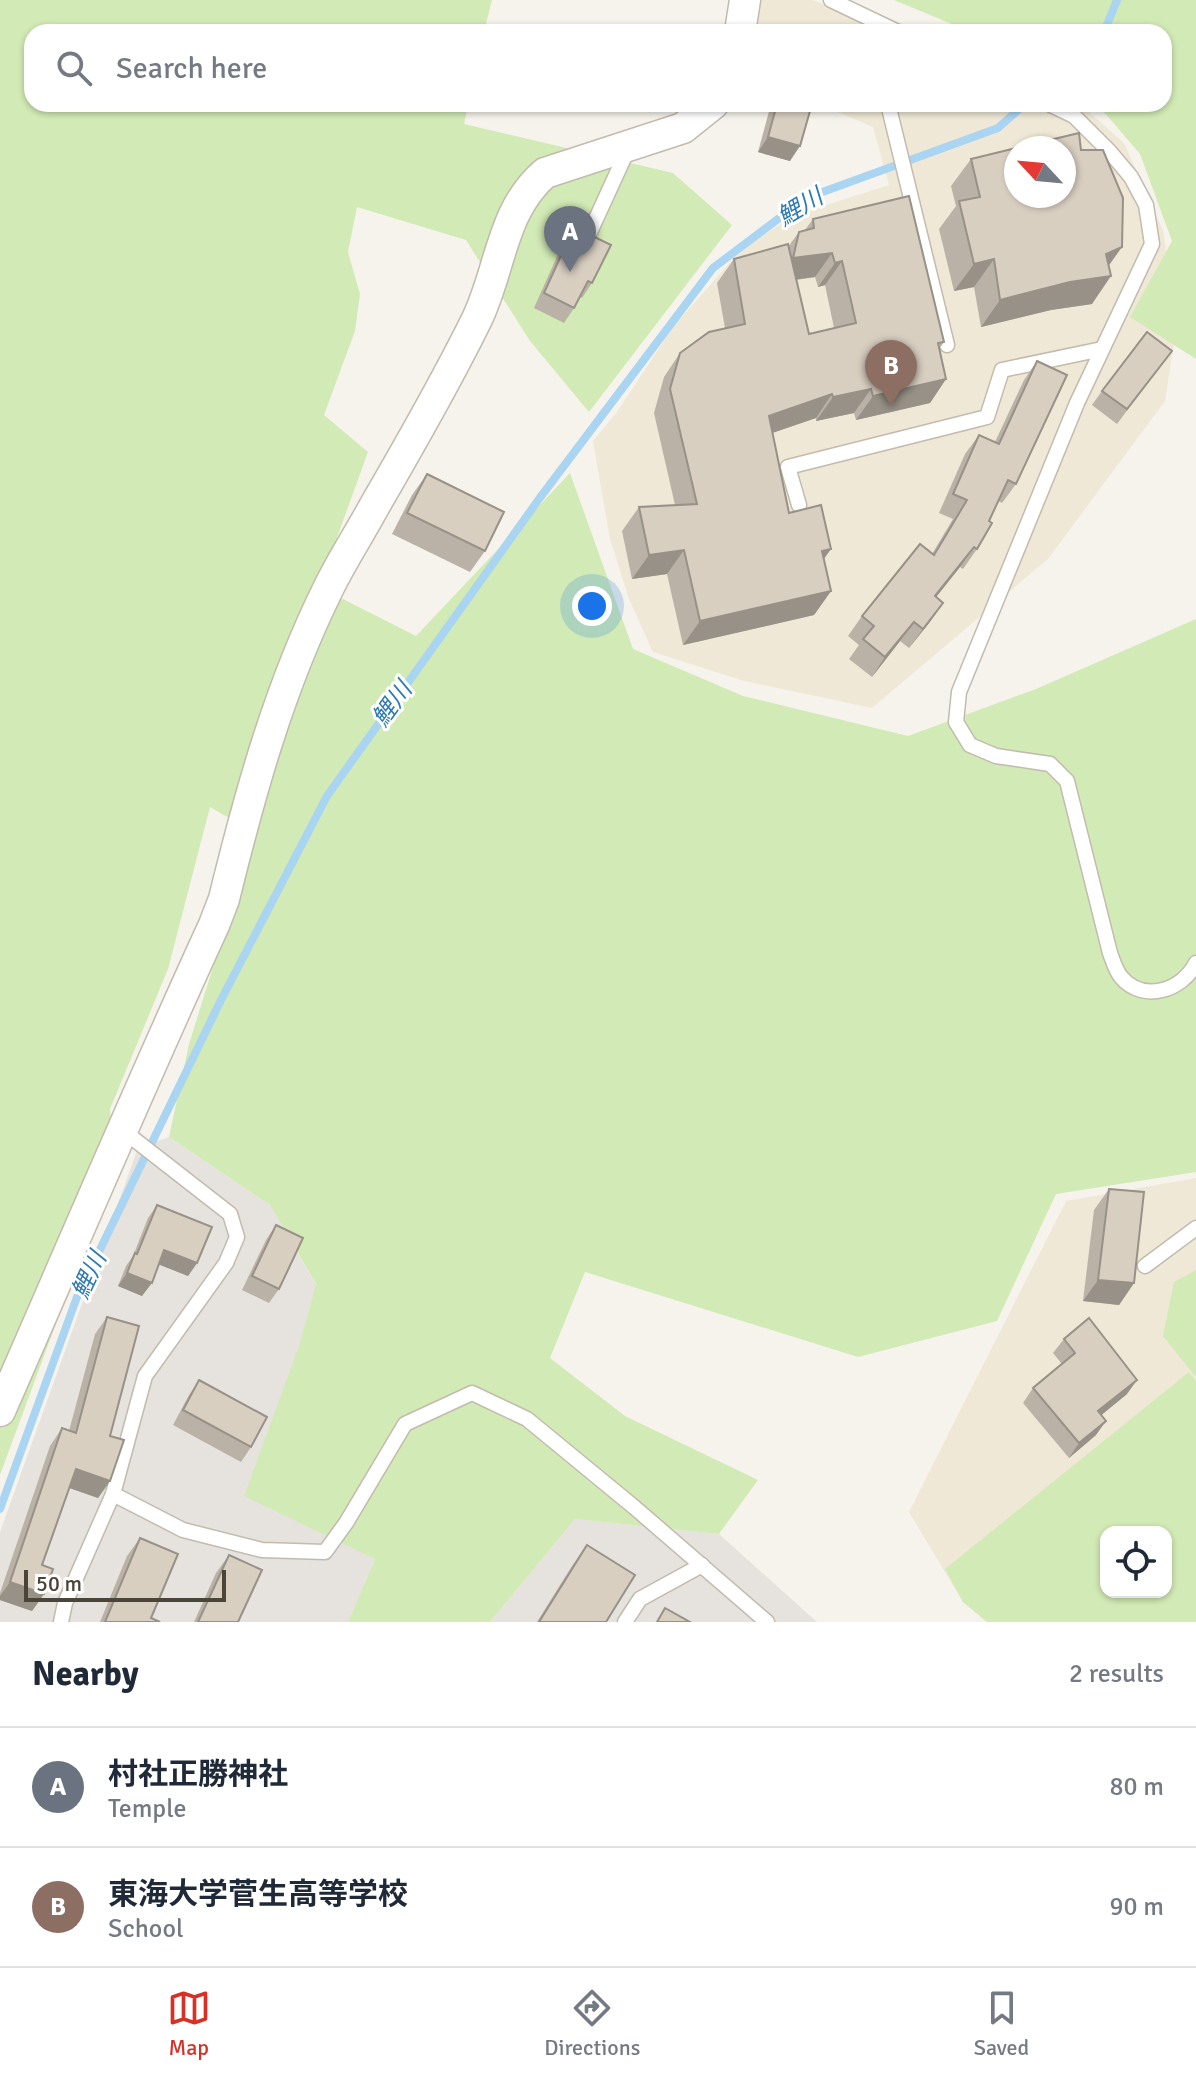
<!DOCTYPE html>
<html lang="en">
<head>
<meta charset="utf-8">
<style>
  :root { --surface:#fff; --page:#f6f6f7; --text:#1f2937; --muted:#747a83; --line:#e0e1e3; --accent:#d93025 }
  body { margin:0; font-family:Signika,"Noto Sans JP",sans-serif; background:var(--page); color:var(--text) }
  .controls { position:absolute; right:24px; bottom:24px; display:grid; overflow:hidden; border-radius:16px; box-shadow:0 2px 6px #0004 }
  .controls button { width:72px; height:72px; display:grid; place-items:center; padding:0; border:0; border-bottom:2px solid var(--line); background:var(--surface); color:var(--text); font:40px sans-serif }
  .compass { position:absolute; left:1004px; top:136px; width:72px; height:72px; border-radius:50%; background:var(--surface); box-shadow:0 2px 6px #0004; rotate:296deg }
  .scale { position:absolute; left:24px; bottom:20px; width:202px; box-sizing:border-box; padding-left:8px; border:4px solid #4b4439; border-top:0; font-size:22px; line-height:28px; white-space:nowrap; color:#4b4439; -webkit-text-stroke:6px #fff; paint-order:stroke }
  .you { position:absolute; left:592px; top:606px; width:28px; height:28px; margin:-20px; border:6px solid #fff; border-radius:50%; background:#1a73e8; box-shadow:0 0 0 12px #1a73e833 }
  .badge { display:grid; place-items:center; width:52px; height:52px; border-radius:50%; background:var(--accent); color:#fff; font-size:26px; font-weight:700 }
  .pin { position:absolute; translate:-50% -66px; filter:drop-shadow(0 2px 4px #0008) }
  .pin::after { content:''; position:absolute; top:42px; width:28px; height:24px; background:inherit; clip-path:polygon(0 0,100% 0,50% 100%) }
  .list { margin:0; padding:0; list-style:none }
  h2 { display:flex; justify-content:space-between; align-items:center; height:104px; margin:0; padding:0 32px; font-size:34px }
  h2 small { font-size:26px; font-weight:400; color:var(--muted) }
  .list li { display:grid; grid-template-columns:52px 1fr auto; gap:24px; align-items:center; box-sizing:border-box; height:120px; padding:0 32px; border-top:2px solid var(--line) }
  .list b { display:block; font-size:30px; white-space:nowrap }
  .list p { margin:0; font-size:26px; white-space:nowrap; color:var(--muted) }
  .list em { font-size:26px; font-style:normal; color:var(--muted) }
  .icon { flex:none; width:44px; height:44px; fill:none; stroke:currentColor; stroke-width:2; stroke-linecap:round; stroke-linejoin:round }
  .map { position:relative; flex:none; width:1196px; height:1622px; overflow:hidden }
  .search { position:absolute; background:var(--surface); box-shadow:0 2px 6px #0004; left:24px; right:24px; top:24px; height:88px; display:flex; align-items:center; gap:20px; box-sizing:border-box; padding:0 28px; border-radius:24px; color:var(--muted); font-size:30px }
  .sheet { height:344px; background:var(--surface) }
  nav { display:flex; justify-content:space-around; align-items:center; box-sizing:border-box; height:112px; border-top:2px solid var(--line); background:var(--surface); font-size:22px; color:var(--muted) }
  nav a { display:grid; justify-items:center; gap:4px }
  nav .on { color:var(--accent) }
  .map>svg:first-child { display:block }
  .industrial { fill:#e6e2dd }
  .education { fill:#efe8d6; fill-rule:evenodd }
  .green { fill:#d2eab5; fill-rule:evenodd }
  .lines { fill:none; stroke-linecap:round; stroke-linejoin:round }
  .stream { stroke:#a9d4f2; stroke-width:8 }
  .service-casing { stroke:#c2bbae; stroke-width:17 }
  .minor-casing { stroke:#c2bbae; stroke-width:33 }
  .service { stroke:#fff; stroke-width:14 }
  .minor { stroke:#fff; stroke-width:30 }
  .wall { fill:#bab2a6; fill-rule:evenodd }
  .shaded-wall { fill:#979187 }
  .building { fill:#d8cfc1; stroke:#979187; stroke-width:2 }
  .labels { text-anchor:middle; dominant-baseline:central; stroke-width:6; stroke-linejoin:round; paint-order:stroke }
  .water-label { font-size:24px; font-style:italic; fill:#2e7ab2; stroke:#fff }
</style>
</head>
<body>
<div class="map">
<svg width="1196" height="1622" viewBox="0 0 1196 1622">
  <rect width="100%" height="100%" fill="#f6f3ec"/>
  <g class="industrial">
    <path d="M169 1137 270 1205 316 1285 299 1346 375 1559 348 1622H0V1532L138 1148Z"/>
    <path d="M575 1519 719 1534 817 1622H490Z"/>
  </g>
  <g class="education">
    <path d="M761 0H812L900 32H756Z"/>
    <path d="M833 104H1080L1124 143 1163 230 1177 323 1165 401 1048 559 872 708 744 681 653 652 629 599 610 539 593 441 617 412 673 327 734 258 761 236 798 214 889 185 873 127 833 110ZM1016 148H1064V196H1016Z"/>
    <path d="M1196 1178V1622H987L963 1602 909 1512 1066 1201ZM1106 1532H1166V1592H1106Z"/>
  </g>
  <g class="green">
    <path d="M0 0H492L484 32H32V104H468L464 124 673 173 732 225 589 412 530 341 466 240 357 207 348 252 360 294 355 331 324 415 368 452 319 587 416 636 570 473 633 649 743 696 908 736 1036 689 1196 619V1172L1056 1194 997 1321 858 1357 585 1272 550 1358 625 1416 758 1480 719 1534 575 1519 490 1622H348L375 1559 244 1496 299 1346 316 1284 270 1205 169 1137 189 1044 255 833 210 807 168 969 110 1109 113 1149 61 1310 0 1475Z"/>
    <path d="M894 0H1196V359L1130 317 1172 241 1140 154 1097 104H1164V32H971Z"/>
    <path d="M1196 1270V1377L1163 1336 1174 1282Z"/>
    <path d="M1189 1372 1196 1381V1622H987L963 1602 945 1569ZM1166 1532V1592H1106V1532Z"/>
  </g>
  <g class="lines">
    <g class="stream">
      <path d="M1104 32 1117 0"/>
      <path d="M0 1509 77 1297 221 1000 327 796 539 499 713 268 806 198 998 128 1025 104"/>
    </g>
    <defs>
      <g id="service">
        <path d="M831 0 898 32"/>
        <path d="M888 104 947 345"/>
        <path d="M1049 104 1074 116 1110 152 1131 177 1146 205 1152 244 1077 403 959 692 956 722 970 745 996 756 1050 764 1067 781 1110 953C1113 961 1116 971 1121 977 1143 1003 1182 991 1196 963"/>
        <path d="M585 243 628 149"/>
        <path d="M799 505 788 467 987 417 1002 370 1102 349"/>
        <path d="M1145 1266 1196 1228"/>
        <path d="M113 1494 183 1530 262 1550 325 1552 346 1523 405 1424 472 1393 527 1419 634 1507 767 1622"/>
        <path d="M61 1622 65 1603 113 1494 145 1376 226 1263 237 1237 230 1214 121 1129"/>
        <path d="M625 1622 640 1599 702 1565"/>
      </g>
      <g id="minor">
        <path d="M740 32 745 0"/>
        <path d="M0 1411C71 1249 140 1086 214 925L224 899C250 793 279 688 328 589 342 560 360 533 375 505 411 443 446 382 477 319 501 269 501 211 545 173L683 128 713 104"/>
      </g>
    </defs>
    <use href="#service" class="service-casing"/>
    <use href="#minor" class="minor-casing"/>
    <use href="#service" class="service"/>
    <use href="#minor" class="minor"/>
  </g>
  <g class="wall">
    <path d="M771 104H812L790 161 758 152Z"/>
    <path d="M1081 150 1109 265 1092 304 1051 310 981 327 974 287 954 291 939 229 956 206 951 186 971 159Z"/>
    <path d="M813 219 944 342 940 348 946 379 930 403 856 420 854 413 816 421V418L772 433 789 513 824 560 831 591 814 615 683 645 667 574 632 579 622 531 639 507 675 505 654 413 664 377 680 353 725 328 717 283 734 259 788 247 799 232 805 230ZM815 277 818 287 825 285 834 328 809 334 796 280Z"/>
    <path d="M574 227 592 283 582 298 580 297 574 308 564 323 534 308 564 241Z"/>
    <path d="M1037 361 1016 484 1002 503 998 501 977 549 963 569 960 567 936 597 943 603 929 623 909 648 900 641 872 677 849 659 859 645 848 636 862 616 932 554 953 519 939 513 965 454 979 435 995 442 1024 380Z"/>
    <path d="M1161 365 1117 424 1092 405 1102 391Z"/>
    <path d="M427 474 485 551 470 572 392 534 412 495Z"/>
    <path d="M1109 1189 1134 1283 1119 1305 1083 1301 1094 1210Z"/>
    <path d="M157 1205 197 1263 188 1276 159 1264 142 1296 118 1286 126 1266 133 1256 148 1218Z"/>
    <path d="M276 1225 279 1289 269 1303 242 1290 266 1240Z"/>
    <path d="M107 1317 110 1481 98 1498 69 1488 42 1565 44 1594 32 1611 0 1600V1593L50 1446 62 1428 69 1431 95 1334Z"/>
    <path d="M1064 1339 1127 1394 1101 1415 1096 1435 1069 1458 1023 1403 1033 1388 1062 1364 1053 1353Z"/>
    <path d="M199 1380 251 1447 241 1462 173 1425 189 1395Z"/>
    <path d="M140 1538 151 1618 160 1622H100L127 1556Z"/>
    <path d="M587 1545 606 1622H537L572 1566Z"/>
    <path d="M229 1555 238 1622H194L216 1573Z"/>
  </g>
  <g class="shaded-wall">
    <path d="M768 137 800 146 790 161 758 152Z"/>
    <path d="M1122 247 1102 275 1111 276 1092 304 1051 310 981 327 1000 300Z"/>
    <path d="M832 253 815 277 776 282 793 258Z"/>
    <path d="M994 259 974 287 954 291 974 264Z"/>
    <path d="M842 261 825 285 818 287 835 263Z"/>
    <path d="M946 379 930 403 856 420 873 396Z"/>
    <path d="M871 389 854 413 816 421 833 397Z"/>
    <path d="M832 394 816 418 752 440 769 416Z"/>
    <path d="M974 547 960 567 921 616 935 596Z"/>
    <path d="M831 549 814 573 822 551Z"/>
    <path d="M684 550 667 574 632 579 649 555Z"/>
    <path d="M831 591 814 615 683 645 700 621Z"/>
    <path d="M943 603 929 623 909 648 923 629Z"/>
    <path d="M914 622 900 641 872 677 885 657Z"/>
    <path d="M164 1250 197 1263 188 1276 155 1263Z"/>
    <path d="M127 1273 152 1283 142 1296 118 1286Z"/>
    <path d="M1098 1280 1134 1283 1119 1305 1083 1301Z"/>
    <path d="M1137 1380 1127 1394 1088 1426 1098 1411Z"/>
    <path d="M1106 1421 1096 1435 1069 1458 1079 1443Z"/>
    <path d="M76 1469 110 1481 98 1498 64 1486Z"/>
    <path d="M10 1582 44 1594 32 1611 0 1600V1596Z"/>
  </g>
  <g class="building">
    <path d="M777 104H812L800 146 768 137Z"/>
    <path d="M1079 133 1081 150H1103L1123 198 1122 247 1106 254 1111 276 1070 282 1000 300 994 259 974 264 959 201 980 197 971 159 1016 148V196H1064V148H1016Z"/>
    <path d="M909 196 944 342 938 343 946 379 873 396 871 389 833 397 832 394 769 416 789 513 821 505 831 549 822 551 831 591 700 621 684 550 649 555 639 507 697 504 670 389 680 353 709 332 745 324 734 259 788 244 809 334 856 323 842 261 835 263 832 253 793 258 799 232 814 228 813 219Z"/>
    <path d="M574 227 611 245 592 283 588 281 574 308 544 293Z"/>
    <path d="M1147 332 1172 351 1127 409 1102 391Z"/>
    <path d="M1037 361 1067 375 1016 484 1008 480 989 521 992 523 977 549 974 547 935 596 943 603 923 629 914 622 885 657 863 639 874 626 862 616 920 544 934 555 967 500 953 494 979 435 999 444Z"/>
    <path d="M427 474 504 512 485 551 407 513Z"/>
    <path d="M1109 1189 1144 1192 1134 1283 1098 1280Z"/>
    <path d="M157 1205 212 1227 197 1263 164 1250 152 1283 127 1273 135 1253 137 1254Z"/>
    <path d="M276 1225 303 1238 279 1289 252 1276Z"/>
    <path d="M107 1317 139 1326 110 1436 124 1440 110 1481 76 1469 42 1565 53 1569 44 1594 10 1582 62 1428 76 1433Z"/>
    <path d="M1089 1318 1137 1380 1098 1411 1106 1421 1079 1443 1033 1388 1075 1353 1064 1339Z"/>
    <path d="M199 1380 267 1417 251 1447 183 1410Z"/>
    <path d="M140 1538 178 1554 151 1618 160 1622H105Z"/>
    <path d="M587 1545 635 1575 606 1622H539Z"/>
    <path d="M229 1555 262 1570 238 1622H198Z"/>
    <path d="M665 1608 690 1622H657Z"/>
  </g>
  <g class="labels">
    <g class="water-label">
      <text transform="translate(800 207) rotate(-31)">鯉川</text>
      <text transform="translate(392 704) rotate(-54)">鯉川</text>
      <text transform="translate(89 1275) rotate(-65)">鯉川</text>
    </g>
  </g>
</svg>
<div class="controls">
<button><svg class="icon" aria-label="locate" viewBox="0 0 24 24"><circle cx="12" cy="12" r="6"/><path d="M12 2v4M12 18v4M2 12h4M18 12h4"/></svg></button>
</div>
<svg class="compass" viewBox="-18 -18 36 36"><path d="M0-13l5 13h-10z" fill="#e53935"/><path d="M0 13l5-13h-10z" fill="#747a83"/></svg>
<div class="scale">50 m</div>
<div class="you"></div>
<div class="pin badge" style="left:570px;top:272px;background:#6b7280">A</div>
<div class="pin badge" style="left:891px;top:406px;background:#8d6e63">B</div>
<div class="search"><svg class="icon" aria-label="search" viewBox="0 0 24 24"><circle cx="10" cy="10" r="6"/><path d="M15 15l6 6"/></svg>Search here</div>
</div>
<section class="sheet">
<h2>Nearby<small>2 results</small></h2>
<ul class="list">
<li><span class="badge" style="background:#6b7280">A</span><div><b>村社正勝神社</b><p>Temple</p></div><em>80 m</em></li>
<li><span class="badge" style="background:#8d6e63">B</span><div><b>東海大学菅生高等学校</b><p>School</p></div><em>90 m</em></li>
</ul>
</section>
<nav>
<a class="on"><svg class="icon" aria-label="map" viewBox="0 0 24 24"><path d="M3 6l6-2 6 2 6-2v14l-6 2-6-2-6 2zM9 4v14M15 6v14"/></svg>Map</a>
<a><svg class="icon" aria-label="directions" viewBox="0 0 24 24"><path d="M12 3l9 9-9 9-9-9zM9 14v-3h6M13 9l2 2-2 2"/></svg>Directions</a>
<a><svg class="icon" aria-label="saved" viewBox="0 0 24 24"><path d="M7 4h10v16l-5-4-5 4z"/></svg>Saved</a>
</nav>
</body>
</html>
